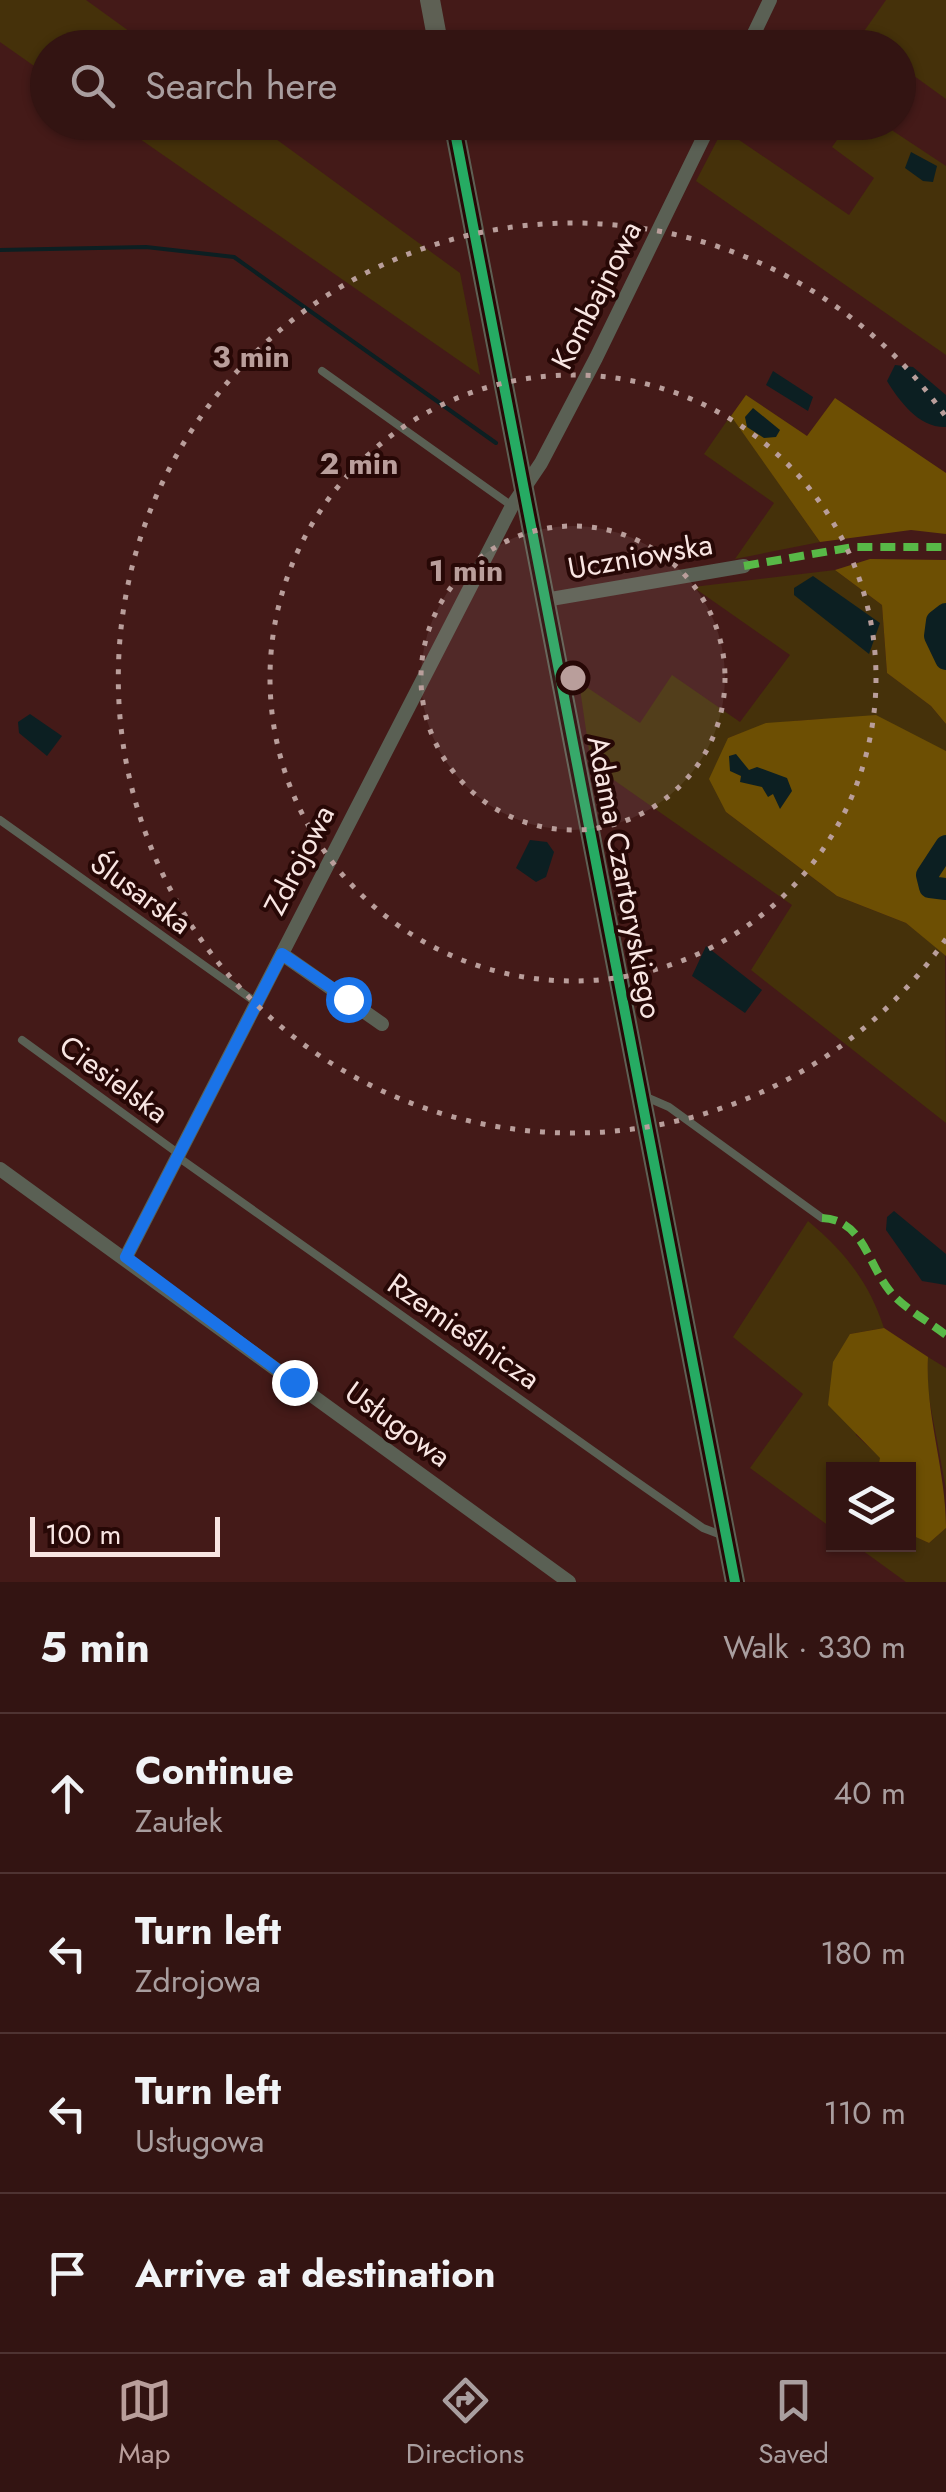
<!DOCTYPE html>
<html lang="en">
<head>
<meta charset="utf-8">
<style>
  :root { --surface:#331412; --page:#3e2120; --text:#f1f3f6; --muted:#a99e9f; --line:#4e3332; --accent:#b99e9b }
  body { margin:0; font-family:Jost,sans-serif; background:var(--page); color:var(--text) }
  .controls { position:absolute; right:30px; bottom:30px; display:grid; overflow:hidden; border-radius:0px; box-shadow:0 2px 8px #0004 }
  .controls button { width:90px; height:90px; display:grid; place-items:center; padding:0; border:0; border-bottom:2px solid var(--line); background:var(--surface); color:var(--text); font:50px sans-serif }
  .scale { position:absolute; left:30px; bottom:25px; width:190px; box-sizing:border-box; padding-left:10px; border:5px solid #f8e5e2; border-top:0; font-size:28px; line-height:35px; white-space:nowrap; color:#f8e5e2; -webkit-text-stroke:8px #270806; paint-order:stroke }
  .stop { position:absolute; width:30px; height:30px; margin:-22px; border:8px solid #1a73e8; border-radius:50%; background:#fff }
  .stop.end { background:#1a73e8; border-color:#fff; box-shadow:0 2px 10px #0008 }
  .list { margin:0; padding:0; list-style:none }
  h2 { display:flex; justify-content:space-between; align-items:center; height:130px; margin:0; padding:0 40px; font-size:42px }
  h2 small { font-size:32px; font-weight:400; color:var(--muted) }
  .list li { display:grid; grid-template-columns:65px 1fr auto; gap:30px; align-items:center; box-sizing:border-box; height:160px; padding:0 40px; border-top:2px solid var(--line) }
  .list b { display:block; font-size:38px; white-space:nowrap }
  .list p { margin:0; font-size:32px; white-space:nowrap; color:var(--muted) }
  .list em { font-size:32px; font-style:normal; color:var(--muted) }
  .icon { flex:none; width:55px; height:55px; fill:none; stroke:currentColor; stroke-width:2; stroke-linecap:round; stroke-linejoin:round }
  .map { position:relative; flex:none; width:946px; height:1582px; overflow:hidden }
  .search { position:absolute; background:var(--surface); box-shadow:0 2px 8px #0004; left:30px; right:30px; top:30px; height:110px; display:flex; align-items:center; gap:25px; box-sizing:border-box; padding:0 35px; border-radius:55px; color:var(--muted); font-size:38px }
  .sheet { height:770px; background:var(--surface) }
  nav { display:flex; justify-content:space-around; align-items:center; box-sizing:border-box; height:140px; border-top:2px solid var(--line); background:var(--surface); font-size:28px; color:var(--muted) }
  nav a { display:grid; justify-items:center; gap:5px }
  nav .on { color:var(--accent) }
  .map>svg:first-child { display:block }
  .green { fill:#45310a }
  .forest { fill:#6d4f03 }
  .water { fill:#0c1f22 }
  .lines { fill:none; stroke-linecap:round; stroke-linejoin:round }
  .stream { stroke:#0c1f22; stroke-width:4 }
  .river { stroke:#0c1f22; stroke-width:22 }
  .lane { stroke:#5a6054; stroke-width:8 }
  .street { stroke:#5a6054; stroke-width:14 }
  .secondary { stroke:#5e6054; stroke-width:20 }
  .quiet { stroke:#58b947; stroke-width:8; stroke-dasharray:15 8; stroke-linecap:butt }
  .cycleway-casing { stroke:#270806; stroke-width:16 }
  .cycleway { stroke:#26ab63; stroke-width:10 }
  .route { stroke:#1a73e8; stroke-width:12 }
  .ring { fill:none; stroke:#b99e9b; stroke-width:5; stroke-dasharray:5 10 }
  .labels { text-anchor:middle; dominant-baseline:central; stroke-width:8; stroke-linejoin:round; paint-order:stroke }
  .street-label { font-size:30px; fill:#f8e5e2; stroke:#270806 }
  .centre { fill:#b99e9b; stroke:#270806; stroke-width:5 }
  .ring-label { font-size:30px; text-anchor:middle; font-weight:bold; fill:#b99e9b; stroke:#270806; stroke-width:8; stroke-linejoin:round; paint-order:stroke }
</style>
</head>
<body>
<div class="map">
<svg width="946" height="1582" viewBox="0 0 946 1582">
  <rect width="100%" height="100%" fill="#441a18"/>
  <g class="green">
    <path d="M0 0H86L151 47 48 48 47 75 0 42Z"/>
    <path d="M886 0H946V99L899 65 898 48 875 47 860 37Z"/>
    <path d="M117 123H254L460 273 480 375Z"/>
    <path d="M849 123H881L946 166V355L696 181 723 129 849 215 874 178 832 147Z"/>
    <path d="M731 415 820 542 735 559 774 503 704 454Z"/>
    <path d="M835 570 882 605 887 673 931 706 946 724V751C869 718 807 707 728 738L726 812 837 896 906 923 945 954 946 1123 751 970 792 905 591 764 579 682 640 723 672 675 740 722 790 655 693 587Z"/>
    <path d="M808 1221C845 1252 869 1282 884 1328L850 1334 856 1435 881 1458 878 1469 834 1470 833 1529 750 1468 803 1394 733 1337Z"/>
    <path d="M928 1357 946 1368V1489L927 1387Z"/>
    <path d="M946 1528V1582H906L855 1545 908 1544 909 1534 929 1543Z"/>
  </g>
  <g class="forest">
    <path d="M746 395 807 436 835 398 946 473V534L911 530 820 542 731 416Z"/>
    <path d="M870 559 946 560V724L931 706 887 673 882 605 835 570Z"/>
    <path d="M876 715 946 751V956L906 923 837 896 726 812 709 779 728 738 766 723Z"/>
    <path d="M884 1328 928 1357C925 1414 946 1470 946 1528L929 1543 909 1534 908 1470 878 1469 880 1458 828 1405 833 1362 850 1334Z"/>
  </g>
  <g class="water">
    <path d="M911 152 937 166 933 182 923 181 905 168Z"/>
    <path d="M895 365 913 367 946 395V427C919 428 900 402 887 381Z"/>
    <path d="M773 371 813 397 808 411 766 385Z"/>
    <path d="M753 408 780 430 776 437 764 438 747 427 745 417Z"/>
    <path d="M813 576 880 623 869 654 794 595V588Z"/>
    <path d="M30 714 62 736 47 756 19 733 18 722Z"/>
    <path d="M736 754 749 770 757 767 787 778 792 791 780 809 773 794 768 797 762 787 740 782 741 776 730 771 729 756Z"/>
    <path d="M530 840 547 842 554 852 546 877 536 882 516 868Z"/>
    <path d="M706 946 762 990 745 1013 692 976Z"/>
    <path d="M894 1211 946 1254V1285L922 1281 886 1230 887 1217Z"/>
  </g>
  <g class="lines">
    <path class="stream" d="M0 250 146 247 234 257 496 443"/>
    <g class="river">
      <path d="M946 614 937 621 935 636 946 659"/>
      <path d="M946 846 927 875 930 887 946 889"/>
    </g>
    <g class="lane">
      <path d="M322 371 512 506"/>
      <path d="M0 820 257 1003"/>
      <path d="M22 1040 179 1154"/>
      <path d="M646 1097 669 1107 822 1218"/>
      <path d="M178 1157 627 1475 703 1528 724 1536"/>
    </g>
    <g class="street">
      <path d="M747 48 770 0"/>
      <path d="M545 600 744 566"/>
      <path d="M282 954 382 1024"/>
      <path d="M0 1169 569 1582"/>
      <path d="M126 1257 512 506 541 463 596 358 711 122"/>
    </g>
    <g class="secondary">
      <path d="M430 0 439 48"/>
      <path d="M453 122 735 1582"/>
    </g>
    <g class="quiet">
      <path d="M744 566 853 547H946"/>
      <path d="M822 1218C863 1220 867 1262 889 1290 902 1307 928 1321 946 1335"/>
    </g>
    <defs>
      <path id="cycleway" d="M453 122 735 1582"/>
    </defs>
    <use href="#cycleway" class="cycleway-casing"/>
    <use href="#cycleway" class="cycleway"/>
  </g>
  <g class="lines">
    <path class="route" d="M294 1382 126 1257 282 954 348 999"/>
  </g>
  <circle cx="573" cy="678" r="152" fill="#b99e9b" fill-opacity=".12"/>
  <g class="ring">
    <circle cx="573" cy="678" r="152"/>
    <circle cx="573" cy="678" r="303"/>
    <path d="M946 939A455 455 0 1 1 946 417"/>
  </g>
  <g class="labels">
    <g class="street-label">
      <text transform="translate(596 295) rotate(-63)">Kombajnowa</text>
      <text transform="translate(640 556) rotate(-10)">Uczniowska</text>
      <text transform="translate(299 860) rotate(-63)">Zdrojowa</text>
      <text transform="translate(625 877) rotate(79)">Adama Czartoryskiego</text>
      <text transform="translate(141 893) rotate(36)">Ślusarska</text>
      <text transform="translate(114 1079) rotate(36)">Ciesielska</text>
      <text transform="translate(464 1331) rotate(35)">Rzemieślnicza</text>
      <text transform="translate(398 1424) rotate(36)">Usługowa</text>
    </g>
  </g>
  <circle cx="573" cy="678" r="15" class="centre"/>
  <g class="ring-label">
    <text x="251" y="367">3 min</text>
    <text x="359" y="474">2 min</text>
    <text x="466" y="581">1 min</text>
  </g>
</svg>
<div class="controls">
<button><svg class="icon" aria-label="layers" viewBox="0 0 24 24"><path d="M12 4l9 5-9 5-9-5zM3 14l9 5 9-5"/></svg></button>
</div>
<div class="scale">100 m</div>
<div class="stop" style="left:348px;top:999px"></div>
<div class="stop end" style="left:294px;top:1382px"></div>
<div class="search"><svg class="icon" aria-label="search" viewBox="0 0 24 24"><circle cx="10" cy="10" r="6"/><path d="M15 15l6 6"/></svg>Search here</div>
</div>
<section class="sheet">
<h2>5 min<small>Walk · 330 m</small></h2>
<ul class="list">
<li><svg class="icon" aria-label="ahead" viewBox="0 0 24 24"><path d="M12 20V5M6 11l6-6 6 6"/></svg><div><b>Continue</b><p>Zaułek</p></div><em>40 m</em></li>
<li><svg class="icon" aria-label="left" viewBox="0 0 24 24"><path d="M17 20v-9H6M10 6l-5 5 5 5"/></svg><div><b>Turn left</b><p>Zdrojowa</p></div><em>180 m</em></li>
<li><svg class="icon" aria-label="left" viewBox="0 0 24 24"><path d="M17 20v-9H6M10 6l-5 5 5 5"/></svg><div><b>Turn left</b><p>Usługowa</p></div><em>110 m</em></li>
<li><svg class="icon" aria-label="arrive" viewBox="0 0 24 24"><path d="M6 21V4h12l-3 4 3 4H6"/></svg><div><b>Arrive at destination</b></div></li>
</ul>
</section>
<nav>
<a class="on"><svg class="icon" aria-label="map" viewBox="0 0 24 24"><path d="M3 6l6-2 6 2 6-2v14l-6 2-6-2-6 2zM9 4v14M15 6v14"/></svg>Map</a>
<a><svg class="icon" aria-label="directions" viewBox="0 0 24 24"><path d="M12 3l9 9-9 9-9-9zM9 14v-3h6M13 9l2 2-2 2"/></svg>Directions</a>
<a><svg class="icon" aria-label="saved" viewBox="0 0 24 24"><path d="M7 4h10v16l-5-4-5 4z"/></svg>Saved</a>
</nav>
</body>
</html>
